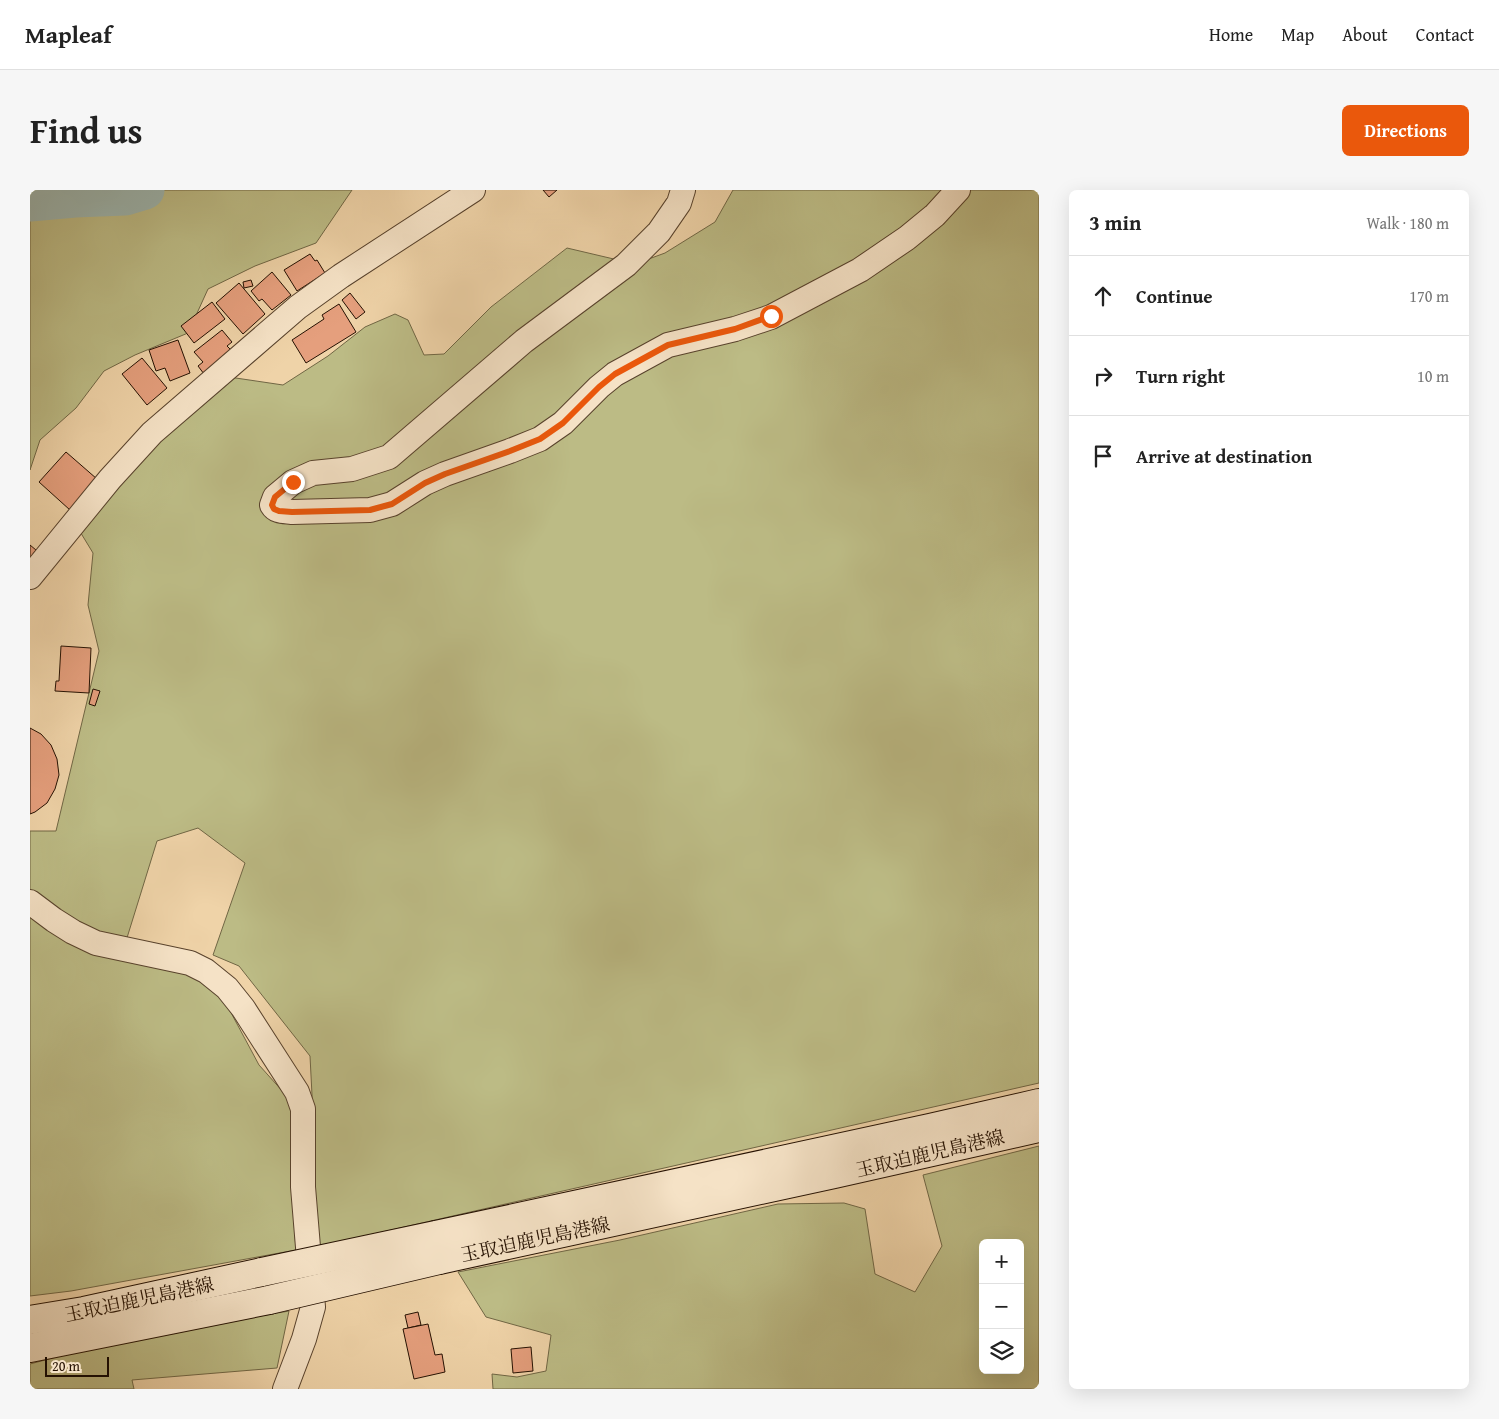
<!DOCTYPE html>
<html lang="en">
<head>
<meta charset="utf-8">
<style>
  :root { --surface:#fff; --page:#f6f6f6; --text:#222; --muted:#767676; --line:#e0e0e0; --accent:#ea580c }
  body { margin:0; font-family:"Gentium Book Plus","Noto Serif JP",serif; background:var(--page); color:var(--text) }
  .controls { position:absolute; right:15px; bottom:15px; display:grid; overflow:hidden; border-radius:8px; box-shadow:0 5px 20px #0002 }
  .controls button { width:45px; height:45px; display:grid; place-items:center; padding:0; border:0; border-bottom:1px solid var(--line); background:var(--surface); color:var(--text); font:25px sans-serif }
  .scale { position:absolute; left:15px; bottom:12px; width:64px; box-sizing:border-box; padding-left:5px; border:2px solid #251102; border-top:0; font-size:14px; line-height:18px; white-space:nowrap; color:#251102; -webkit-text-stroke:4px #f5e2c6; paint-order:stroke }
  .stop { position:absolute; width:15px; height:15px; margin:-11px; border:4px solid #ea580c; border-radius:50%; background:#fff }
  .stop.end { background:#ea580c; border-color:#fff; box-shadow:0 1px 5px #0008 }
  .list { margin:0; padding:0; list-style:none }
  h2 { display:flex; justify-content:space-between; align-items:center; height:65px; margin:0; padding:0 20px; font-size:21px }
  h2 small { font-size:16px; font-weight:400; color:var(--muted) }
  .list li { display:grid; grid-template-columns:32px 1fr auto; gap:15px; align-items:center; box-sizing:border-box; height:80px; padding:0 20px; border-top:1px solid var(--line) }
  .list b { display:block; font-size:19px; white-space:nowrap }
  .list em { font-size:16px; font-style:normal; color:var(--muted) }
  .icon { flex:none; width:28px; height:28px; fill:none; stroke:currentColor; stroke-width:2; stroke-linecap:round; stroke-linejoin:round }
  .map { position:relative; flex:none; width:1009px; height:1199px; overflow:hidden; border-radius:8px }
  header { display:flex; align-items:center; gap:30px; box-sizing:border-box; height:70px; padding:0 25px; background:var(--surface); border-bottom:1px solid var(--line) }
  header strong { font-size:24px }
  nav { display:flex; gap:28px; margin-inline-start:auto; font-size:18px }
  .intro { display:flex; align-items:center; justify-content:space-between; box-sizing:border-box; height:120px; padding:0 30px }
  h1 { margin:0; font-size:35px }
  .button { padding:12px 22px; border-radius:8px; background:var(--accent); color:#fff; font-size:18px; font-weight:700 }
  main { display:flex; gap:30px; padding:0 30px }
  aside { flex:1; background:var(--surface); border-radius:8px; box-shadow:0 5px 20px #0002 }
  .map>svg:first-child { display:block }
  .green { fill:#bcbb85; stroke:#706644; fill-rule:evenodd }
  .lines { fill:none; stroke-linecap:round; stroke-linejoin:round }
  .river { stroke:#9cb6b0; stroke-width:39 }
  .building { fill:#e59f7d; stroke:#251102 }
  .street-casing { stroke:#58422c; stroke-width:26 }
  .secondary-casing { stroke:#251102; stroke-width:30 }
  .street { stroke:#f5e2c6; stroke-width:24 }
  .secondary { stroke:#f5e2c6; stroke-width:28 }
  .secondary-bridge-casing { stroke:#251102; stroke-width:30; stroke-linecap:butt }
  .secondary-bridge { stroke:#f5e2c6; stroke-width:28 }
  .route { stroke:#ea580c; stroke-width:6 }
  .labels { text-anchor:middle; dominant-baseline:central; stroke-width:4; stroke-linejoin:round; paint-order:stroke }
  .street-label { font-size:19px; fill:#251102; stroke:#f5e2c6 }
</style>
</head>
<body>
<header>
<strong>Mapleaf</strong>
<nav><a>Home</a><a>Map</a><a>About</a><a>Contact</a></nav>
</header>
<div class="intro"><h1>Find us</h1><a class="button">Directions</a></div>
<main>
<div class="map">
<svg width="1009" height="1199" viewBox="0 0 1009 1199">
  <rect width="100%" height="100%" fill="#efd3a8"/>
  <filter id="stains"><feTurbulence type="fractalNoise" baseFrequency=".004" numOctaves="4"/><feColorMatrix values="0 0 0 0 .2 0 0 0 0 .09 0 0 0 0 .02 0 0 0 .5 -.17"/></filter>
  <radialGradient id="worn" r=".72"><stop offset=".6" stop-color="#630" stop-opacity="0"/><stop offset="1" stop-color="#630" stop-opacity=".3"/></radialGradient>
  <g class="green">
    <path d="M0 0H322L286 53 225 76 178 99 158 143 105 165 74 181 46 218 10 250 0 280Z"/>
    <path d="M703 0H1009V893L286 1057 283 1019 282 905 280 866 209 776 183 765 215 673 168 638 127 651 96 751 62 741 0 702V641H26L69 461 58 415 63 363 49 340 125 251 199 187 253 195 298 166 335 137 365 124 378 130 394 165 414 164 461 117 537 58 605 74 635 63 685 32Z"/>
    <path d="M0 721 171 786 191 804 229 875 264 914 263 1017 266 1060 41 1101 0 1106Z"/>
    <path d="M1009 956V1199H463L462 1184 487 1187 516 1181 521 1145 456 1127 428 1082 590 1050 748 1014 814 1013 835 1019 845 1084 885 1102 912 1056 893 985ZM953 1053H990V1180H953Z"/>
    <path d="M259 1121 247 1178 102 1190 104 1199H0V1174L30 1166 137 1142Z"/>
  </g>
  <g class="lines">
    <path class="river" d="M0 12 45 8 95 6 115 0"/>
  </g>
  <g class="building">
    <path d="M513 0H527L519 7Z"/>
    <path d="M280 64 285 71 287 70 295 83 267 101 254 80Z"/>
    <path d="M242 82 261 105 242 120 232 109 229 111 221 101Z"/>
    <path d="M221 90 223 96 214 98 213 92Z"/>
    <path d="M209 93 235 124 213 144 186 113Z"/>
    <path d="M320 103 335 122 326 129 312 110Z"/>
    <path d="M182 112 195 129 164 153 151 136Z"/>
    <path d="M309 114 326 142 276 173 262 150 294 129 292 125Z"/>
    <path d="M192 140 202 152 197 156 202 161 174 184 168 176 173 172 164 162Z"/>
    <path d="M148 150 160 183 140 191 135 178 126 181 119 160Z"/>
    <path d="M112 168 137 198 117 215 92 184Z"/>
    <path d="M36 262 67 289 40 320 9 292Z"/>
    <path d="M0 355 6 360 0 368Z"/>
    <path d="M31 456 61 458 59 503 25 501 26 491H29Z"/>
    <path d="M63 499 70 501 65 516 59 514Z"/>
    <path d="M0 538 11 544 21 555 27 569 29 585 25 599 17 613 5 622 0 624Z"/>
    <path d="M388 1122 391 1135 378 1138 375 1125Z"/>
    <path d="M398 1134 405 1165 412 1164 415 1182 384 1189 373 1139Z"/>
    <path d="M501 1157 503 1181 483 1183 481 1159Z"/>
  </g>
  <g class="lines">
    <defs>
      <g id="street">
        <path d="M653 0 649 13 629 42 596 75 494 151 359 267 322 279 283 283 263 292 245 307 242 315C246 322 254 321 262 322L340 320 362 314 395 293 415 284 480 261 510 249 533 233 569 197 585 184 638 155 705 139 741 127 830 80 877 48 905 25 928 0"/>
        <path d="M0 387 80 289 122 243 268 117 311 86 443 0"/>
        <path d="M0 712 24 730 43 742 66 753 160 773 176 781 197 798 213 818 267 902 273 919V997L283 1117 274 1149 255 1199"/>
      </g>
      <g id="secondary">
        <path d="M406 1045 900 938 1009 913"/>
        <path d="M409 1070 804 984 1009 938"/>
        <path d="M0 1130 54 1121 232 1082"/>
        <path d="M0 1158 239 1110"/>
      </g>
    </defs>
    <use href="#street" class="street-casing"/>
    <use href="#secondary" class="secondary-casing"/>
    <use href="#street" class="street"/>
    <use href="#secondary" class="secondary"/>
    <defs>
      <g id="secondary-bridge">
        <path d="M232 1082 406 1045"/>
        <path d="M239 1110 409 1070"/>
      </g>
    </defs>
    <use href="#secondary-bridge" class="secondary-bridge-casing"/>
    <use href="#secondary-bridge" class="secondary-bridge"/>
  </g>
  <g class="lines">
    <path class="route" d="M263 292 245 307 242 315 244 319 249 321 262 322 340 320 362 314 395 293 415 284 480 261 510 249 533 233 569 197 585 184 638 155 705 139 741 126"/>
  </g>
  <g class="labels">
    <g class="street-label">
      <text transform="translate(900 963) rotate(-13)">玉取迫鹿児島港線</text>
      <text transform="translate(505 1049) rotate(-12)">玉取迫鹿児島港線</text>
      <text transform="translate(109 1109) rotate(-12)">玉取迫鹿児島港線</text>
    </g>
  </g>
  <rect width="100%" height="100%" filter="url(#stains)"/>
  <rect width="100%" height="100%" fill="url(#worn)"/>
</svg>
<div class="controls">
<button>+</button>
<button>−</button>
<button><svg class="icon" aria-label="layers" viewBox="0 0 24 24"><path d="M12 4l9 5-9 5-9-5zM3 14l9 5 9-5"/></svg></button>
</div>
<div class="scale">20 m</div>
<div class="stop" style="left:741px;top:126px"></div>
<div class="stop end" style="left:263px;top:292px"></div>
</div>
<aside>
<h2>3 min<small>Walk · 180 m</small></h2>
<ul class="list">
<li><svg class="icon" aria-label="ahead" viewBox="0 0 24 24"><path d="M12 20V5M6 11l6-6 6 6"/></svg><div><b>Continue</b></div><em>170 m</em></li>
<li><svg class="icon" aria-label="right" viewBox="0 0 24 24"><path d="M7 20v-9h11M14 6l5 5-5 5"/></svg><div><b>Turn right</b></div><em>10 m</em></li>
<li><svg class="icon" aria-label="arrive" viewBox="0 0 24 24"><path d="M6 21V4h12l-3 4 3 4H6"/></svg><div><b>Arrive at destination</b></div></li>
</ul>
</aside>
</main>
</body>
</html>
